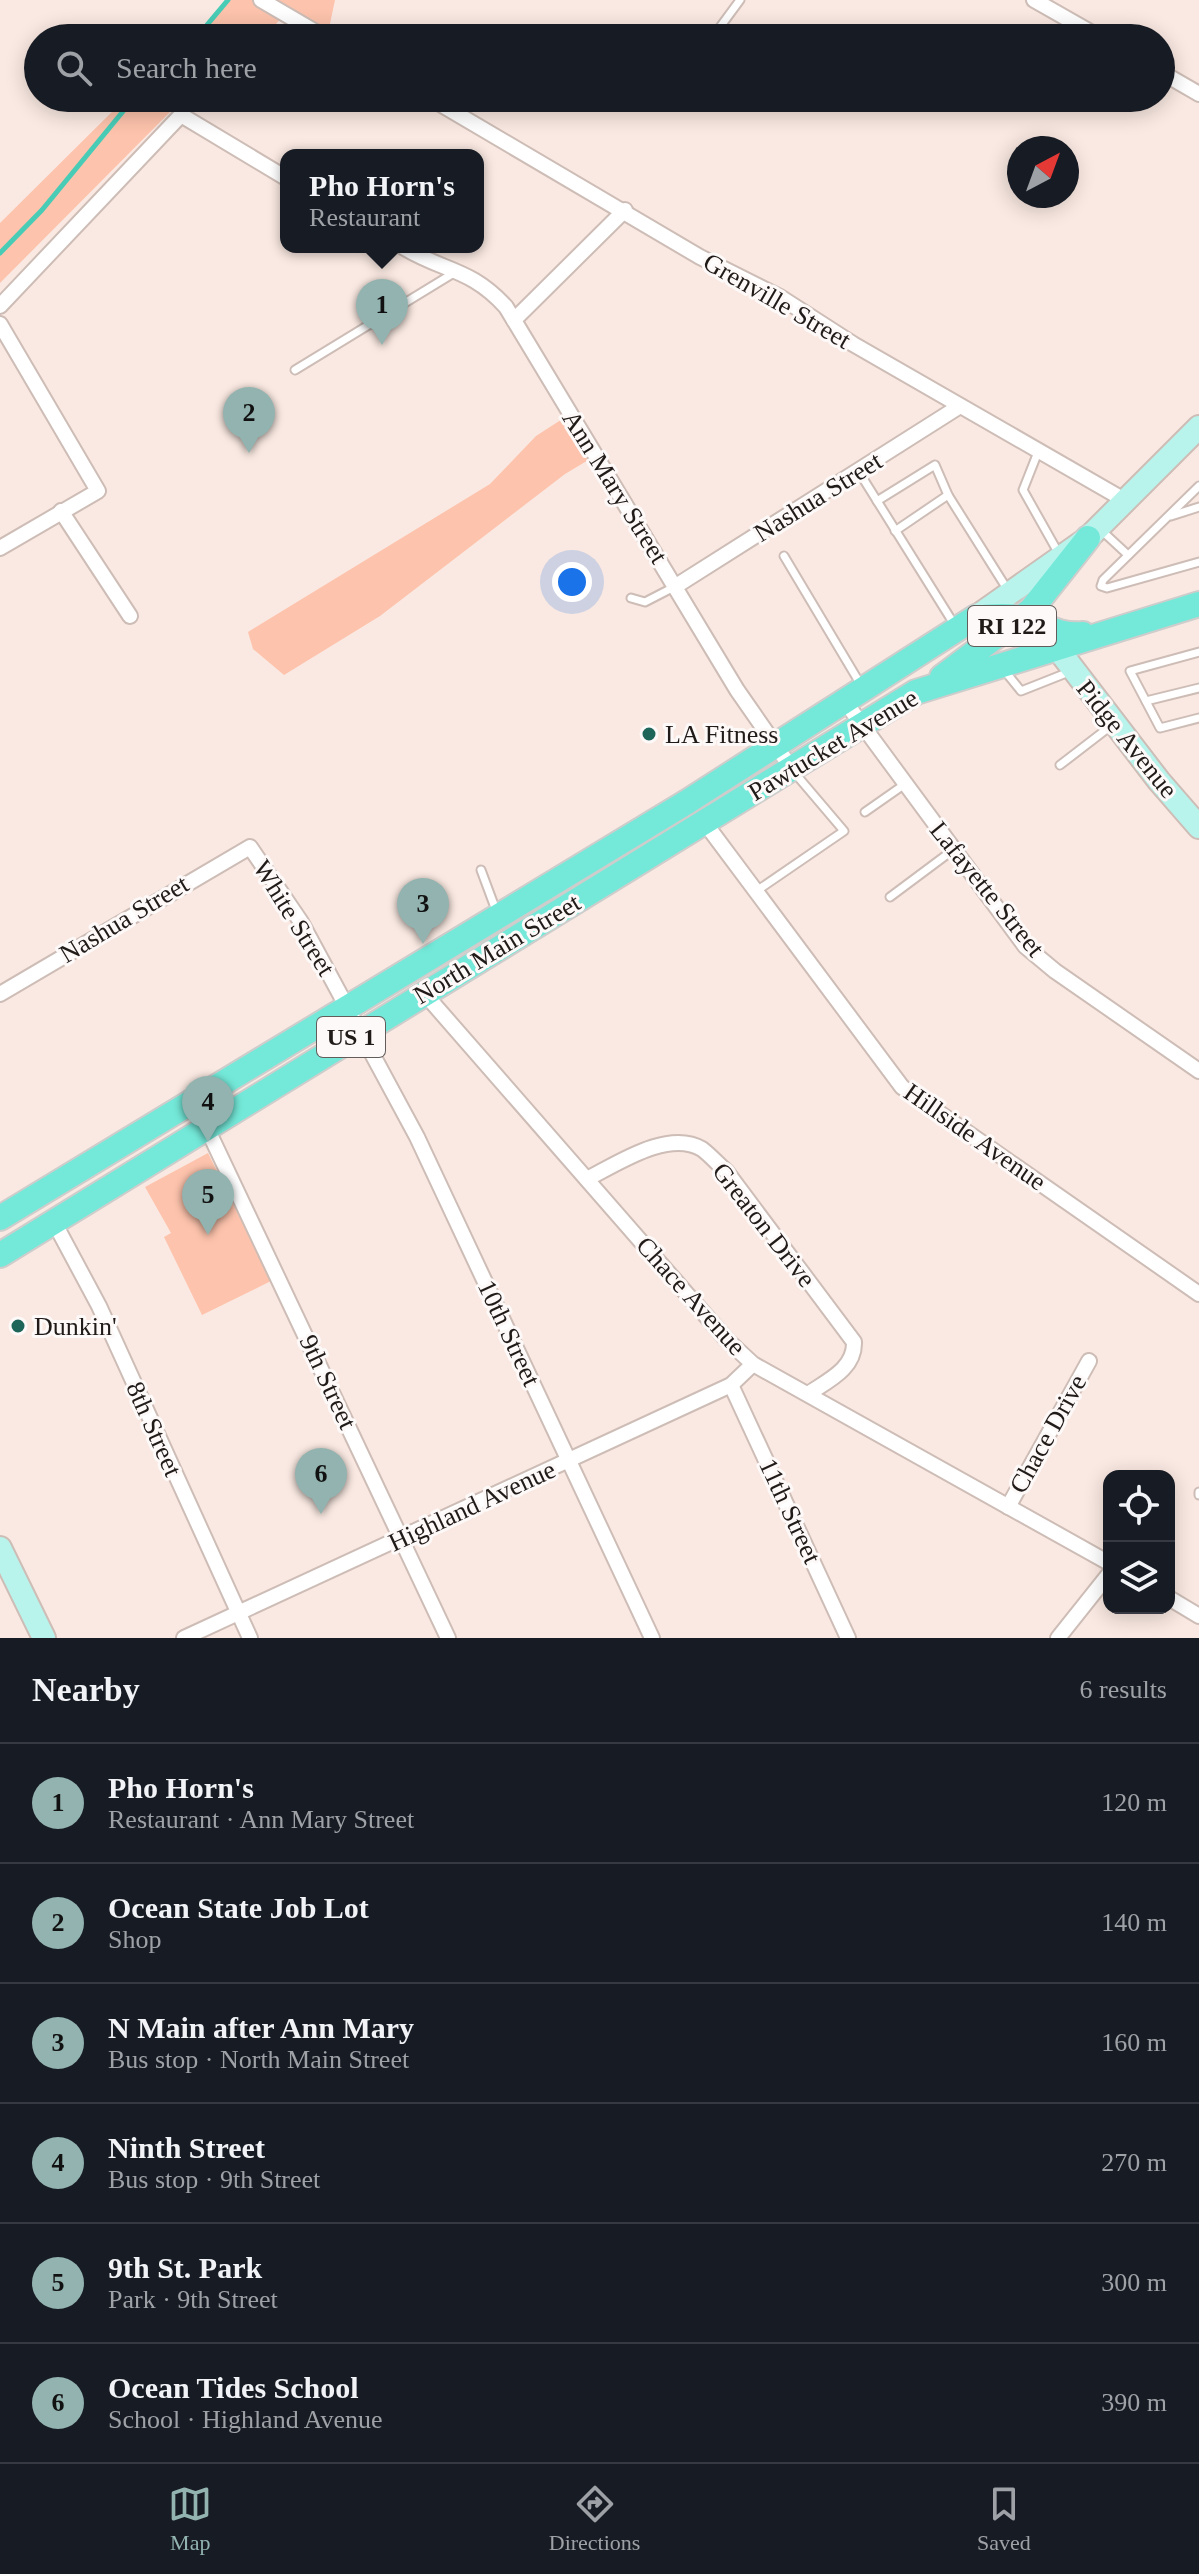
<!DOCTYPE html>
<html lang="en">
<head>
<meta charset="utf-8">
<style>
  :root { --surface:#171b24; --page:#242831; --text:#f1f3f6; --muted:#9ea1a6; --line:#363941; --accent:#92b3af }
  body { margin:0; font-family:"Times New Roman",serif; background:var(--page); color:var(--text) }
  .controls { position:absolute; right:24px; bottom:24px; display:grid; overflow:hidden; border-radius:16px; box-shadow:0 4px 20px #0003 }
  .controls button { width:72px; height:72px; display:grid; place-items:center; padding:0; border:0; border-bottom:2px solid var(--line); background:var(--surface); color:var(--text); font:40px sans-serif }
  .compass { position:absolute; left:1007px; top:136px; width:72px; height:72px; border-radius:50%; background:var(--surface); box-shadow:0 4px 20px #0003; rotate:41deg }
  .you { position:absolute; left:572px; top:582px; width:28px; height:28px; margin:-20px; border:6px solid #fff; border-radius:50%; background:#1a73e8; box-shadow:0 0 0 12px #1a73e833 }
  .badge { display:grid; place-items:center; width:52px; height:52px; border-radius:50%; background:var(--accent); color:#111; font-size:26px; font-weight:700 }
  .pin { position:absolute; translate:-50% -66px; filter:drop-shadow(0 2px 4px #0008) }
  .pin::after { content:''; position:absolute; top:42px; width:28px; height:24px; background:inherit; clip-path:polygon(0 0,100% 0,50% 100%) }
  .popup { position:absolute; left:280px; top:149px; width:204px; height:104px; box-sizing:border-box; display:grid; place-content:center; border-radius:16px; background:var(--surface); filter:drop-shadow(0 2px 6px #0005); font-size:26px; white-space:nowrap; color:var(--muted) }
  .popup b { font-size:30px; color:var(--text) }
  .popup::after { content:''; position:absolute; left:50%; top:100%; margin-left:-16px; border:16px solid transparent; border-top-color:var(--surface) }
  .list { margin:0; padding:0; list-style:none }
  h2 { display:flex; justify-content:space-between; align-items:center; height:104px; margin:0; padding:0 32px; font-size:34px }
  h2 small { font-size:26px; font-weight:400; color:var(--muted) }
  .list li { display:grid; grid-template-columns:52px 1fr auto; gap:24px; align-items:center; box-sizing:border-box; height:120px; padding:0 32px; border-top:2px solid var(--line) }
  .list b { display:block; font-size:30px; white-space:nowrap }
  .list p { margin:0; font-size:26px; white-space:nowrap; color:var(--muted) }
  .list em { font-size:26px; font-style:normal; color:var(--muted) }
  .icon { flex:none; width:44px; height:44px; fill:none; stroke:currentColor; stroke-width:2; stroke-linecap:round; stroke-linejoin:round }
  .map { position:relative; flex:none; width:1199px; height:1638px; overflow:hidden }
  .search { position:absolute; background:var(--surface); box-shadow:0 4px 20px #0003; left:24px; right:24px; top:24px; height:88px; display:flex; align-items:center; gap:20px; box-sizing:border-box; padding:0 28px; border-radius:44px; color:var(--muted); font-size:30px }
  .sheet { height:824px; background:var(--surface) }
  nav { display:flex; justify-content:space-around; align-items:center; box-sizing:border-box; height:112px; border-top:2px solid var(--line); background:var(--surface); font-size:22px; color:var(--muted) }
  nav a { display:grid; justify-items:center; gap:4px }
  nav .on { color:var(--accent) }
  .map>svg:first-child { display:block }
  .green { fill:#fdc3ac }
  .lines { fill:none; stroke-linecap:round; stroke-linejoin:round }
  .stream { stroke:#49ccb6; stroke-width:5 }
  .lane-casing { stroke:#cdbdb6; stroke-width:11 }
  .street-casing { stroke:#cdbdb6; stroke-width:18 }
  .secondary-casing { stroke:#cdbdb6; stroke-width:26 }
  .primary-casing { stroke:#cecdcc; stroke-width:28 }
  .lane { stroke:#fff; stroke-width:7 }
  .street { stroke:#fff; stroke-width:14 }
  .secondary { stroke:#b9f4ec; stroke-width:22 }
  .primary { stroke:#74e9d9; stroke-width:24 }
  .poi-dot { fill:#1e6559; stroke:#fdf9f8; stroke-width:3 }
  .labels { text-anchor:middle; dominant-baseline:central; stroke-width:6; stroke-linejoin:round; paint-order:stroke }
  .shield { fill:#fdf9f8; stroke:#625d5b; stroke-width:2 }
  .shield-label { font-size:24px; font-weight:bold; fill:#201a18 }
  .street-label { font-size:26px; fill:#201a18; stroke:#fdf9f8 }
  .poi-label { font-size:26px; fill:#201a18; stroke:#fdf9f8; text-anchor:start }
</style>
</head>
<body>
<div class="map">
<svg width="1199" height="1638" viewBox="0 0 1199 1638">
  <rect width="100%" height="100%" fill="#fae9e2"/>
  <g class="green">
    <path d="M230 0H335L327 38 282 17 264 38H194Z"/>
    <path d="M126 98H198L170 112 0 283V223Z"/>
    <path d="M570 414 595 456 565 474 380 616 284 675 253 649 248 632 490 484 536 436Z"/>
    <path d="M208 1153 271 1281 202 1315 164 1237 171 1233 145 1187Z"/>
  </g>
  <g class="lines">
    <g class="stream">
      <path d="M196 38 228 0"/>
      <path d="M0 253 42 210 134 98"/>
    </g>
    <defs>
      <g id="lane">
        <path d="M712 38 740 0"/>
        <path d="M295 370 457 271"/>
        <path d="M1038 452 1023 490 1059 554"/>
        <path d="M859 472 954 624"/>
        <path d="M1199 486 1103 580 1101 586 1107 588 1199 562"/>
        <path d="M948 495 1009 592"/>
        <path d="M877 501 935 465 948 495 895 531"/>
        <path d="M1171 516 1199 507"/>
        <path d="M1100 529 1128 555"/>
        <path d="M784 556 861 685"/>
        <path d="M631 598 645 602 676 586"/>
        <path d="M1199 652 1130 671 1160 728 1199 718"/>
        <path d="M1004 670 1021 691 1069 672"/>
        <path d="M1146 701 1199 688"/>
        <path d="M1060 765 1112 725"/>
        <path d="M865 812 905 784"/>
        <path d="M481 870 497 913"/>
        <path d="M755 892 844 831 793 771"/>
        <path d="M890 897 953 850"/>
        <path d="M1199 1492V1495"/>
      </g>
      <g id="street">
        <path d="M261 0 326 38"/>
        <path d="M1034 0 1101 38"/>
        <path d="M1161 72 1199 94"/>
        <path d="M430 98 700 257 780 297 853 344 1126 501"/>
        <path d="M403 247C444 272 471 268 506 307L737 690 792 769"/>
        <path d="M0 306 181 115 286 178"/>
        <path d="M514 320 625 210"/>
        <path d="M0 324 98 491 0 548"/>
        <path d="M61 511 130 616"/>
        <path d="M676 586 960 406"/>
        <path d="M846 703 1025 946 1055 971 1199 1071"/>
        <path d="M705 823 902 1087 1199 1294"/>
        <path d="M424 993 727 1340 753 1364 1109 1563"/>
        <path d="M0 994 250 847 301 922 417 1137 652 1638"/>
        <path d="M206 1126 448 1638"/>
        <path d="M587 1179C617 1164 668 1129 702 1149 710 1155 718 1164 726 1171L854 1342C855 1369 827 1381 808 1394"/>
        <path d="M54 1222 99 1306 250 1638"/>
        <path d="M731 1385 848 1638"/>
        <path d="M1008 1507 1089 1361"/>
        <path d="M1169 1598 1199 1616"/>
        <path d="M184 1638 731 1385 753 1364"/>
        <path d="M1058 1638 1109 1574"/>
      </g>
      <g id="secondary">
        <path d="M976 617 1088 538 1199 427"/>
        <path d="M1057 648 1159 781 1199 827"/>
        <path d="M0 1548 44 1638"/>
      </g>
      <g id="primary">
        <path d="M942 677 1031 610 1088 538"/>
        <path d="M0 1218 687 802 976 617C991 617 1008 614 1022 618 1046 624 1054 636 1083 634"/>
        <path d="M0 1255 916 692 1199 604"/>
      </g>
    </defs>
    <use href="#lane" class="lane-casing"/>
    <use href="#street" class="street-casing"/>
    <use href="#secondary" class="secondary-casing"/>
    <use href="#primary" class="primary-casing"/>
    <use href="#lane" class="lane"/>
    <use href="#street" class="street"/>
    <use href="#secondary" class="secondary"/>
    <use href="#primary" class="primary"/>
  </g>
  <g class="poi-dot">
    <circle cx="649" cy="734" r="8"/>
    <circle cx="18" cy="1326" r="8"/>
  </g>
  <g class="labels">
    <g class="shield">
      <rect x="968" y="606" width="88" height="40" rx="6"/>
      <rect x="317" y="1017" width="68" height="40" rx="6"/>
    </g>
    <g class="shield-label">
      <text x="1012" y="626">RI 122</text>
      <text x="351" y="1037">US 1</text>
    </g>
    <g class="street-label">
      <text transform="translate(777 301) rotate(30)">Grenville Street</text>
      <text transform="translate(615 487) rotate(58)">Ann Mary Street</text>
      <text transform="translate(818 497) rotate(-32)">Nashua Street</text>
      <text transform="translate(1127 739) rotate(51)">Pidge Avenue</text>
      <text transform="translate(833 745) rotate(-31)">Pawtucket Avenue</text>
      <text transform="translate(987 889) rotate(51)">Lafayette Street</text>
      <text transform="translate(294 918) rotate(58)">White Street</text>
      <text transform="translate(124 919) rotate(-31)">Nashua Street</text>
      <text transform="translate(497 949) rotate(-31)">North Main Street</text>
      <text transform="translate(975 1137) rotate(35)">Hillside Avenue</text>
      <text transform="translate(764 1225) rotate(52)">Greaton Drive</text>
      <text transform="translate(691 1296) rotate(48)">Chace Avenue</text>
      <text transform="translate(509 1333) rotate(65)">10th Street</text>
      <text transform="translate(328 1382) rotate(65)">9th Street</text>
      <text transform="translate(154 1429) rotate(66)">8th Street</text>
      <text transform="translate(1048 1434) rotate(-61)">Chace Drive</text>
      <text transform="translate(472 1506) rotate(-25)">Highland Avenue</text>
      <text transform="translate(790 1511) rotate(65)">11th Street</text>
    </g>
    <g class="poi-label">
      <text x="665" y="734">LA Fitness</text>
      <text x="34" y="1326">Dunkin'</text>
    </g>
  </g>
</svg>
<div class="controls">
<button><svg class="icon" aria-label="locate" viewBox="0 0 24 24"><circle cx="12" cy="12" r="6"/><path d="M12 2v4M12 18v4M2 12h4M18 12h4"/></svg></button>
<button><svg class="icon" aria-label="layers" viewBox="0 0 24 24"><path d="M12 4l9 5-9 5-9-5zM3 14l9 5 9-5"/></svg></button>
</div>
<svg class="compass" viewBox="-18 -18 36 36"><path d="M0-13l5 13h-10z" fill="#e53935"/><path d="M0 13l5-13h-10z" fill="#9ea1a6"/></svg>
<div class="you"></div>
<div class="pin badge" style="left:382px;top:345px">1</div>
<div class="popup"><b>Pho Horn's</b>Restaurant</div>
<div class="pin badge" style="left:249px;top:453px">2</div>
<div class="pin badge" style="left:423px;top:944px">3</div>
<div class="pin badge" style="left:208px;top:1142px">4</div>
<div class="pin badge" style="left:208px;top:1235px">5</div>
<div class="pin badge" style="left:321px;top:1514px">6</div>
<div class="search"><svg class="icon" aria-label="search" viewBox="0 0 24 24"><circle cx="10" cy="10" r="6"/><path d="M15 15l6 6"/></svg>Search here</div>
</div>
<section class="sheet">
<h2>Nearby<small>6 results</small></h2>
<ul class="list">
<li><span class="badge">1</span><div><b>Pho Horn's</b><p>Restaurant · Ann Mary Street</p></div><em>120 m</em></li>
<li><span class="badge">2</span><div><b>Ocean State Job Lot</b><p>Shop</p></div><em>140 m</em></li>
<li><span class="badge">3</span><div><b>N Main after Ann Mary</b><p>Bus stop · North Main Street</p></div><em>160 m</em></li>
<li><span class="badge">4</span><div><b>Ninth Street</b><p>Bus stop · 9th Street</p></div><em>270 m</em></li>
<li><span class="badge">5</span><div><b>9th St. Park</b><p>Park · 9th Street</p></div><em>300 m</em></li>
<li><span class="badge">6</span><div><b>Ocean Tides School</b><p>School · Highland Avenue</p></div><em>390 m</em></li>
</ul>
</section>
<nav>
<a class="on"><svg class="icon" aria-label="map" viewBox="0 0 24 24"><path d="M3 6l6-2 6 2 6-2v14l-6 2-6-2-6 2zM9 4v14M15 6v14"/></svg>Map</a>
<a><svg class="icon" aria-label="directions" viewBox="0 0 24 24"><path d="M12 3l9 9-9 9-9-9zM9 14v-3h6M13 9l2 2-2 2"/></svg>Directions</a>
<a><svg class="icon" aria-label="saved" viewBox="0 0 24 24"><path d="M7 4h10v16l-5-4-5 4z"/></svg>Saved</a>
</nav>
</body>
</html>
